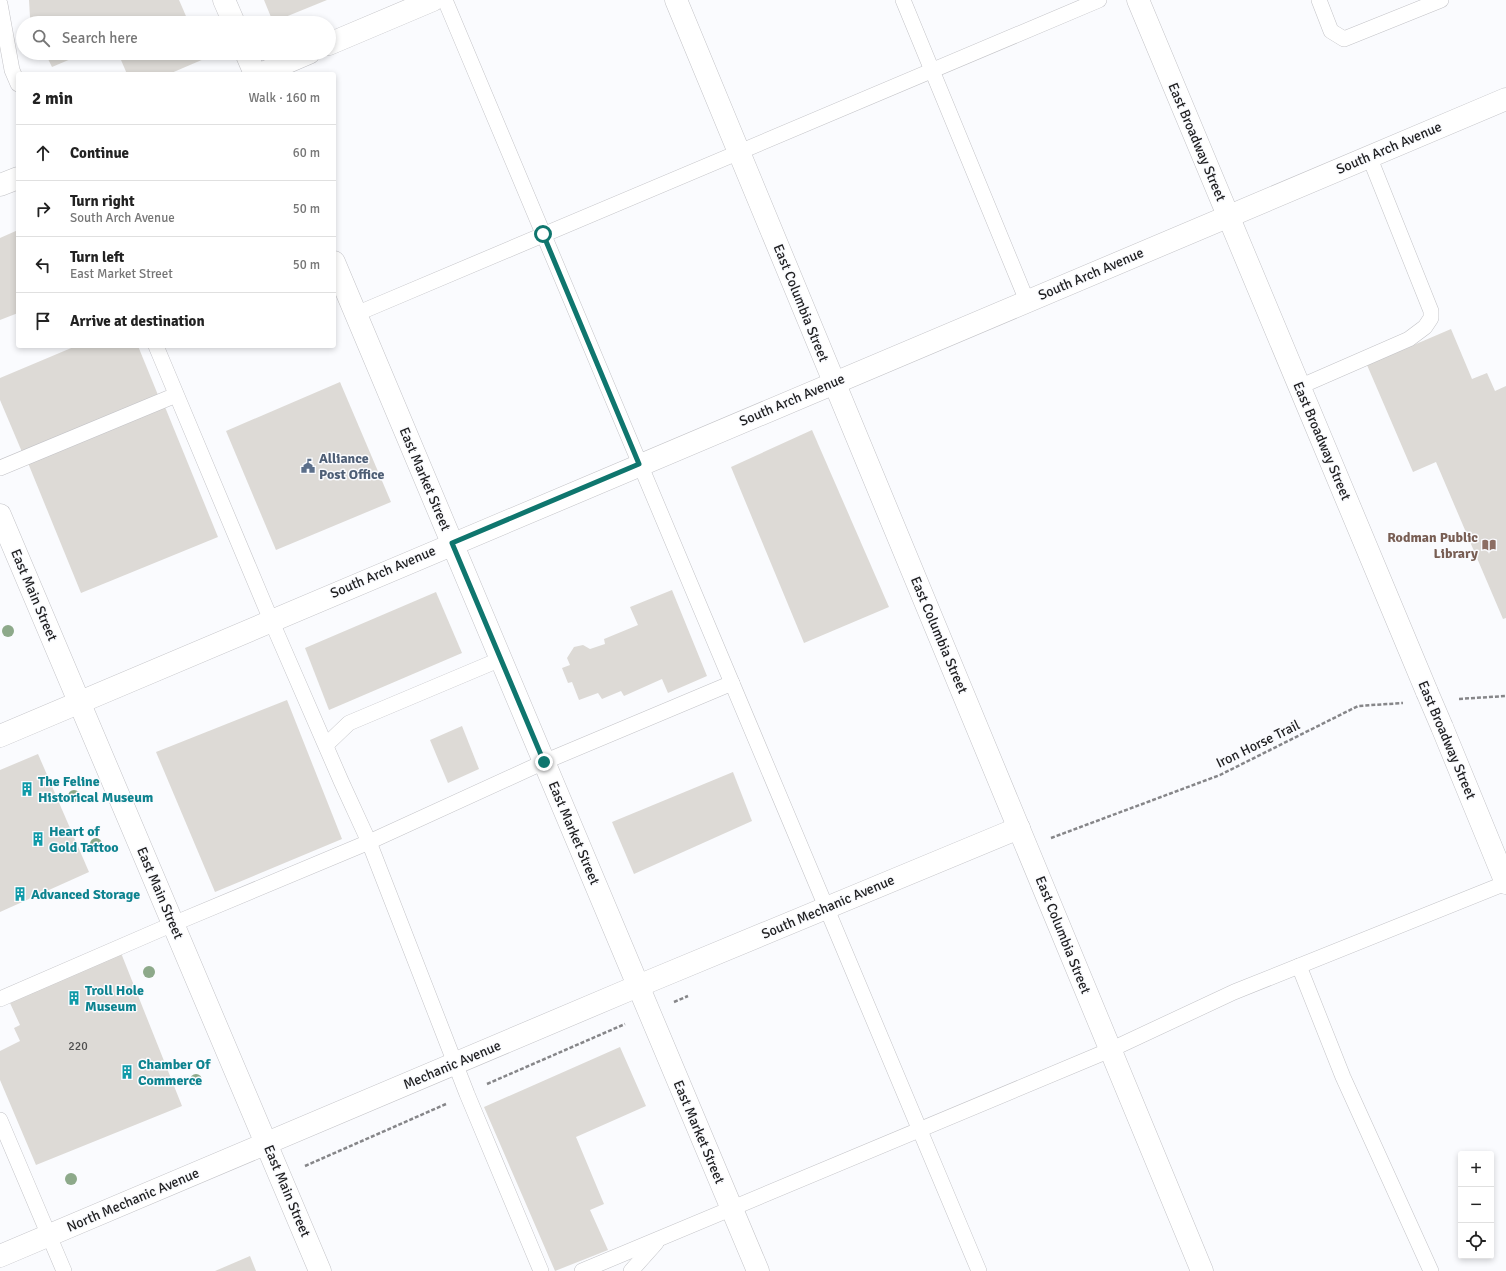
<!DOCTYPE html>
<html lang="en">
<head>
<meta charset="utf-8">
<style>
  :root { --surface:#fff; --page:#f2f2f2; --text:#222; --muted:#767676; --line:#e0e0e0 }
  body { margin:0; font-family:Signika,sans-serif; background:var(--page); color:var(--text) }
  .controls { position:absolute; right:12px; bottom:12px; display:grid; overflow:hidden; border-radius:4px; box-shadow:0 2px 6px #0003 }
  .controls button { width:36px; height:36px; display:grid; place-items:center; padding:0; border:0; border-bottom:1px solid var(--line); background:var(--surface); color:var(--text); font:20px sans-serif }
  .stop { position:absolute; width:12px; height:12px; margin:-9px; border:3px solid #0f766e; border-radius:50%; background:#fff }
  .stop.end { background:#0f766e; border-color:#fff; box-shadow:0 1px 4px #0008 }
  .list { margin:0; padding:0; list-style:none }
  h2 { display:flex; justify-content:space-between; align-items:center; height:52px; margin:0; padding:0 16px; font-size:17px }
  h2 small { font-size:13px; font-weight:400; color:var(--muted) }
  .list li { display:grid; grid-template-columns:26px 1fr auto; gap:12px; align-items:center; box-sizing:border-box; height:56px; padding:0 16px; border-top:1px solid var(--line) }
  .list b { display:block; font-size:15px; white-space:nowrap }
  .list p { margin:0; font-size:13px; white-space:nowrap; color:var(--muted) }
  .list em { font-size:13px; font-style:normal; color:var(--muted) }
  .icon { flex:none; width:22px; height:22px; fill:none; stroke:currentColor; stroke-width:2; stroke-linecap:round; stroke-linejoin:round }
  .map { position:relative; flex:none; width:1506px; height:1271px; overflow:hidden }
  .search { position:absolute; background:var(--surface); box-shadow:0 2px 6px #0003; left:16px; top:16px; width:320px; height:44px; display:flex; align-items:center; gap:10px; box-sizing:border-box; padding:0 14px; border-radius:22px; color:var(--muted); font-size:15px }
  .panel { position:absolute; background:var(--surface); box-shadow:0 2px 6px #0003; left:16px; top:72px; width:320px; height:276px; border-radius:4px }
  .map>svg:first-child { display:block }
  .building { fill:#dddad6 }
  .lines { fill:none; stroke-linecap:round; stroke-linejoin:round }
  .lane-casing { stroke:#c3c3c7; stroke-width:16 }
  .street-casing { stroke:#c3c3c7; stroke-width:23 }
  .secondary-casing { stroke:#c3c3c7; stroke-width:23 }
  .path { stroke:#868689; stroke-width:2.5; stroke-dasharray:4 2; stroke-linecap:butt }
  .lane { stroke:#fff; stroke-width:15 }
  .street { stroke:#fff; stroke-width:22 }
  .secondary { stroke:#fff; stroke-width:22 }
  .secondary-bridge-casing { stroke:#c3c3c7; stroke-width:23; stroke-linecap:butt }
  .secondary-bridge { stroke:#fff; stroke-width:22 }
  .tree { fill:#8da98a }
  .route { stroke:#0f766e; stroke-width:5 }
  .labels { text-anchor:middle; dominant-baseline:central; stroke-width:3; stroke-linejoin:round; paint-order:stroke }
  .number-label { font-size:12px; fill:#4e4e4e }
  .street-label { font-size:14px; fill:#1f1f21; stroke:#fafbfe }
  .service-label { font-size:14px; font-weight:bold; fill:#4e5e75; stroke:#fafbfe; text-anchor:start }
  .education-label { font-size:14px; font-weight:bold; fill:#785e54; stroke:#fafbfe; text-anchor:end }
  .culture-label { font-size:14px; font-weight:bold; fill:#0d838f; stroke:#fafbfe; text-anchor:start }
</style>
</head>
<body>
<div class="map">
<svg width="1506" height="1271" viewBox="0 0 1506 1271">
  <rect width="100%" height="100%" fill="#fafbfe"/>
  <g class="building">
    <path d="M29 0H179L189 23H32L30 17Z"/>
    <path d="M264 0H327L273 22Z"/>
    <path d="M45 53H85L52 67Z"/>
    <path d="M118 53H202L204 59 169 74H127Z"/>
    <path d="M18 230V313L0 320V238Z"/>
    <path d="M1451 329 1472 379 1487 373 1495 391 1506 386V618L1503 619 1436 462 1413 472 1367 365Z"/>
    <path d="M76 346H138L158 395 22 452 0 400V378Z"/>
    <path d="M340 382 391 502 276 550 226 431Z"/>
    <path d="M165 407 218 537 81 593 28 463Z"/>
    <path d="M812 430 889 607 804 643 731 467Z"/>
    <path d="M672 590 707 676 668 693 662 679 624 696 621 691 602 699 598 693 579 700 572 682 568 683 562 668 570 665 567 658 574 647 583 645 590 649 605 644 604 639 638 625 630 607Z"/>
    <path d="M436 592 462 653 329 710 305 648Z"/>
    <path d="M287 700 342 839 215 892 156 752Z"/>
    <path d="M462 726 479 769 448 783 430 740Z"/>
    <path d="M38 754 89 872 0 912V770Z"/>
    <path d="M733 772 752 821 634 874 612 822Z"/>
    <path d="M121 953 182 1106 36 1165 0 1080V1051L20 1041 14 1028 20 1025 10 1003Z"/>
    <path d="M620 1047 646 1106 576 1137 604 1204 590 1210 608 1250 555 1271 484 1107Z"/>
    <path d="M250 1256 256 1271H215Z"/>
  </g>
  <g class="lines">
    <defs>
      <g id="lane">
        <path d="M445 0 979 1271"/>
        <path d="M903 0 1027 301"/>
        <path d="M1319 0 1331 31 1344 39 1441 0"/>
        <path d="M0 4 12 70 18 84"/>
        <path d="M356 314 1099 0"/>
        <path d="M156 346 271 620 341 781 369 842 467 1094 541 1271"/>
        <path d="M1299 387 1409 339 1425 327 1431 318V311L1369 156"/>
        <path d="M0 468 176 395"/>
        <path d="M326 745 349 723 501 659"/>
        <path d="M1299 966 1343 1077 1431 1271"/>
        <path d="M0 999 173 924 369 842 544 762 732 683"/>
        <path d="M0 1120 64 1271"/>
        <path d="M582 1271 1110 1050 1234 992 1506 883"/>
        <path d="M631 1271 656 1243"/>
      </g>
      <g id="street">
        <path d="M224 0 234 23"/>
        <path d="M676 0 1202 1271"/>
        <path d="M329 44 433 0"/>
        <path d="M246 53 255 74"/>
        <path d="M260 74 309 53"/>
        <path d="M0 185 18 178"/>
        <path d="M334 262 758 1271"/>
        <path d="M0 1256 638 986 1019 828"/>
      </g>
      <g id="secondary">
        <path d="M1138 0 1427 692"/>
        <path d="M0 515 320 1271"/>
        <path d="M1442 727 1506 883"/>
        <path d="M0 736 1506 99"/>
      </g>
    </defs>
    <use href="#lane" class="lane-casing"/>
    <use href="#street" class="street-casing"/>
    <use href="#secondary" class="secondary-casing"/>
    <g class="path">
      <path d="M1459 699 1506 696"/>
      <path d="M1051 838 1220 775 1358 706 1403 703"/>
      <path d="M674 1002 688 996"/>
      <path d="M487 1084 625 1024"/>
      <path d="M305 1166 446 1104"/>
    </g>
    <use href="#lane" class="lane"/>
    <use href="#street" class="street"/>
    <use href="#secondary" class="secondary"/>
    <defs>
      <path id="secondary-bridge" d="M1427 692 1442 727"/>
    </defs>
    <use href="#secondary-bridge" class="secondary-bridge-casing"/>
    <use href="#secondary-bridge" class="secondary-bridge"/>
  </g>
  <g class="tree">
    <circle cx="8" cy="631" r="6"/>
    <circle cx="74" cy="796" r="6"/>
    <circle cx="96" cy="844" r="6"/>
    <circle cx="149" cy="972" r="6"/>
    <circle cx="196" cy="1080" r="6"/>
    <circle cx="71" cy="1179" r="6"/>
  </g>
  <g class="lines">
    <path class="route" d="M543 234 639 464 452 543 544 762"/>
  </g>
  <defs>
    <symbol id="civic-bare" viewBox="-9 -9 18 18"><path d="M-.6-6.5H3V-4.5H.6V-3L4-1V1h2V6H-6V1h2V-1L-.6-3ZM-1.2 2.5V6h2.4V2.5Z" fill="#5c6f8a" stroke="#fafbfe" stroke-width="2.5" paint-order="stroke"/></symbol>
    <symbol id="library-bare" viewBox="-9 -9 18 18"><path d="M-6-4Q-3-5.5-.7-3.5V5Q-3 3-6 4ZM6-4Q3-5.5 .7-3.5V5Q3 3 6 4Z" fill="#8d6e63" stroke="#fafbfe" stroke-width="2.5" paint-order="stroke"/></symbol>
    <symbol id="building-bare" viewBox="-9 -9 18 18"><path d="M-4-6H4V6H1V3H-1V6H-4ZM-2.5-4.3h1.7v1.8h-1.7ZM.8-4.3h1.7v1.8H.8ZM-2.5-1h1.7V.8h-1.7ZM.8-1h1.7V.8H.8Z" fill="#0f9aa8" stroke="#fafbfe" stroke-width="2.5" paint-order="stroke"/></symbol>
  </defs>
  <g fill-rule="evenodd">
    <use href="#civic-bare" x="298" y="456" width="20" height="20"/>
    <use href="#library-bare" x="1479" y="535" width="20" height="20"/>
    <use href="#building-bare" x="17" y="779" width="20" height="20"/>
    <use href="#building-bare" x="28" y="829" width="20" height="20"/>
    <use href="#building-bare" x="10" y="884" width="20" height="20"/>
    <use href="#building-bare" x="64" y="988" width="20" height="20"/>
    <use href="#building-bare" x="117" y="1062" width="20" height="20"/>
  </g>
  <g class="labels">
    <g class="number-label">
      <text x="78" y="1046">220</text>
    </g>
    <g class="street-label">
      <text transform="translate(1197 142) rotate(67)">East Broadway Street</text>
      <text transform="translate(1389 148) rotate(-23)">South Arch Avenue</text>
      <text transform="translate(1091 274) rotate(-23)">South Arch Avenue</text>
      <text transform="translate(801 303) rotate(68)">East Columbia Street</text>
      <text transform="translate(792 400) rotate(-23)">South Arch Avenue</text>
      <text transform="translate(1322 441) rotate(67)">East Broadway Street</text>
      <text transform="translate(425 479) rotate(67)">East Market Street</text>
      <text transform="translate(383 572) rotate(-23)">South Arch Avenue</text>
      <text transform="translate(34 595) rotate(67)">East Main Street</text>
      <text transform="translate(939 635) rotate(67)">East Columbia Street</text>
      <text transform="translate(1447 740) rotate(67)">East Broadway Street</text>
      <text transform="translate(1258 744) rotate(-26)">Iron Horse Trail</text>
      <text transform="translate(574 833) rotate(67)">East Market Street</text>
      <text transform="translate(160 893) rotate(67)">East Main Street</text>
      <text transform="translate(828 907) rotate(-23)">South Mechanic Avenue</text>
      <text transform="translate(1063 935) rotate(68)">East Columbia Street</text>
      <text transform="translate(452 1065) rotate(-23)">Mechanic Avenue</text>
      <text transform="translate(699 1132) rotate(67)">East Market Street</text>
      <text transform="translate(287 1191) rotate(67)">East Main Street</text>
      <text transform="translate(133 1200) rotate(-23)">North Mechanic Avenue</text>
    </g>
    <g class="service-label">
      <text x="319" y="458">Alliance<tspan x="319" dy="16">Post Office</tspan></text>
    </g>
    <g class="education-label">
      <text x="1478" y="537">Rodman Public<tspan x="1478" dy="16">Library</tspan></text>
    </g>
    <g class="culture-label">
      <text x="38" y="781">The Feline<tspan x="38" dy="16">Historical Museum</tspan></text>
      <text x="49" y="831">Heart of<tspan x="49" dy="16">Gold Tattoo</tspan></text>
      <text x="31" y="894">Advanced Storage</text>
      <text x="85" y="990">Troll Hole<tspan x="85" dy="16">Museum</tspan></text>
      <text x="138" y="1064">Chamber Of<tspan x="138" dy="16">Commerce</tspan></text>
    </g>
  </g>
</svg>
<div class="controls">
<button>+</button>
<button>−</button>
<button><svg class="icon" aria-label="locate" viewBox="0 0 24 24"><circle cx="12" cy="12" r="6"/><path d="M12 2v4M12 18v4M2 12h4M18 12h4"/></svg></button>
</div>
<div class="stop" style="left:543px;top:234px"></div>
<div class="stop end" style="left:544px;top:762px"></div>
<div class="search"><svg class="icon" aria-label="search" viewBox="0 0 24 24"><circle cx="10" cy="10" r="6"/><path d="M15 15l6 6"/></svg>Search here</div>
<section class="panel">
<h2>2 min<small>Walk · 160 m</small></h2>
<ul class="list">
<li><svg class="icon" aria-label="ahead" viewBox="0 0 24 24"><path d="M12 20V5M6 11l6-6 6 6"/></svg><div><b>Continue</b></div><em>60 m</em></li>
<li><svg class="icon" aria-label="right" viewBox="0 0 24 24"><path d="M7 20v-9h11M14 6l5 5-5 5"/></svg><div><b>Turn right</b><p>South Arch Avenue</p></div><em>50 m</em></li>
<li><svg class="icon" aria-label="left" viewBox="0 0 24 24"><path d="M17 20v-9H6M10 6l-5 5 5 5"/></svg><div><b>Turn left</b><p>East Market Street</p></div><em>50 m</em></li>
<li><svg class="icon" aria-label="arrive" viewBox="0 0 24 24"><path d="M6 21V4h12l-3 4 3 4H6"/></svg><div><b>Arrive at destination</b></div></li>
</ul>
</section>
</div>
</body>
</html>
